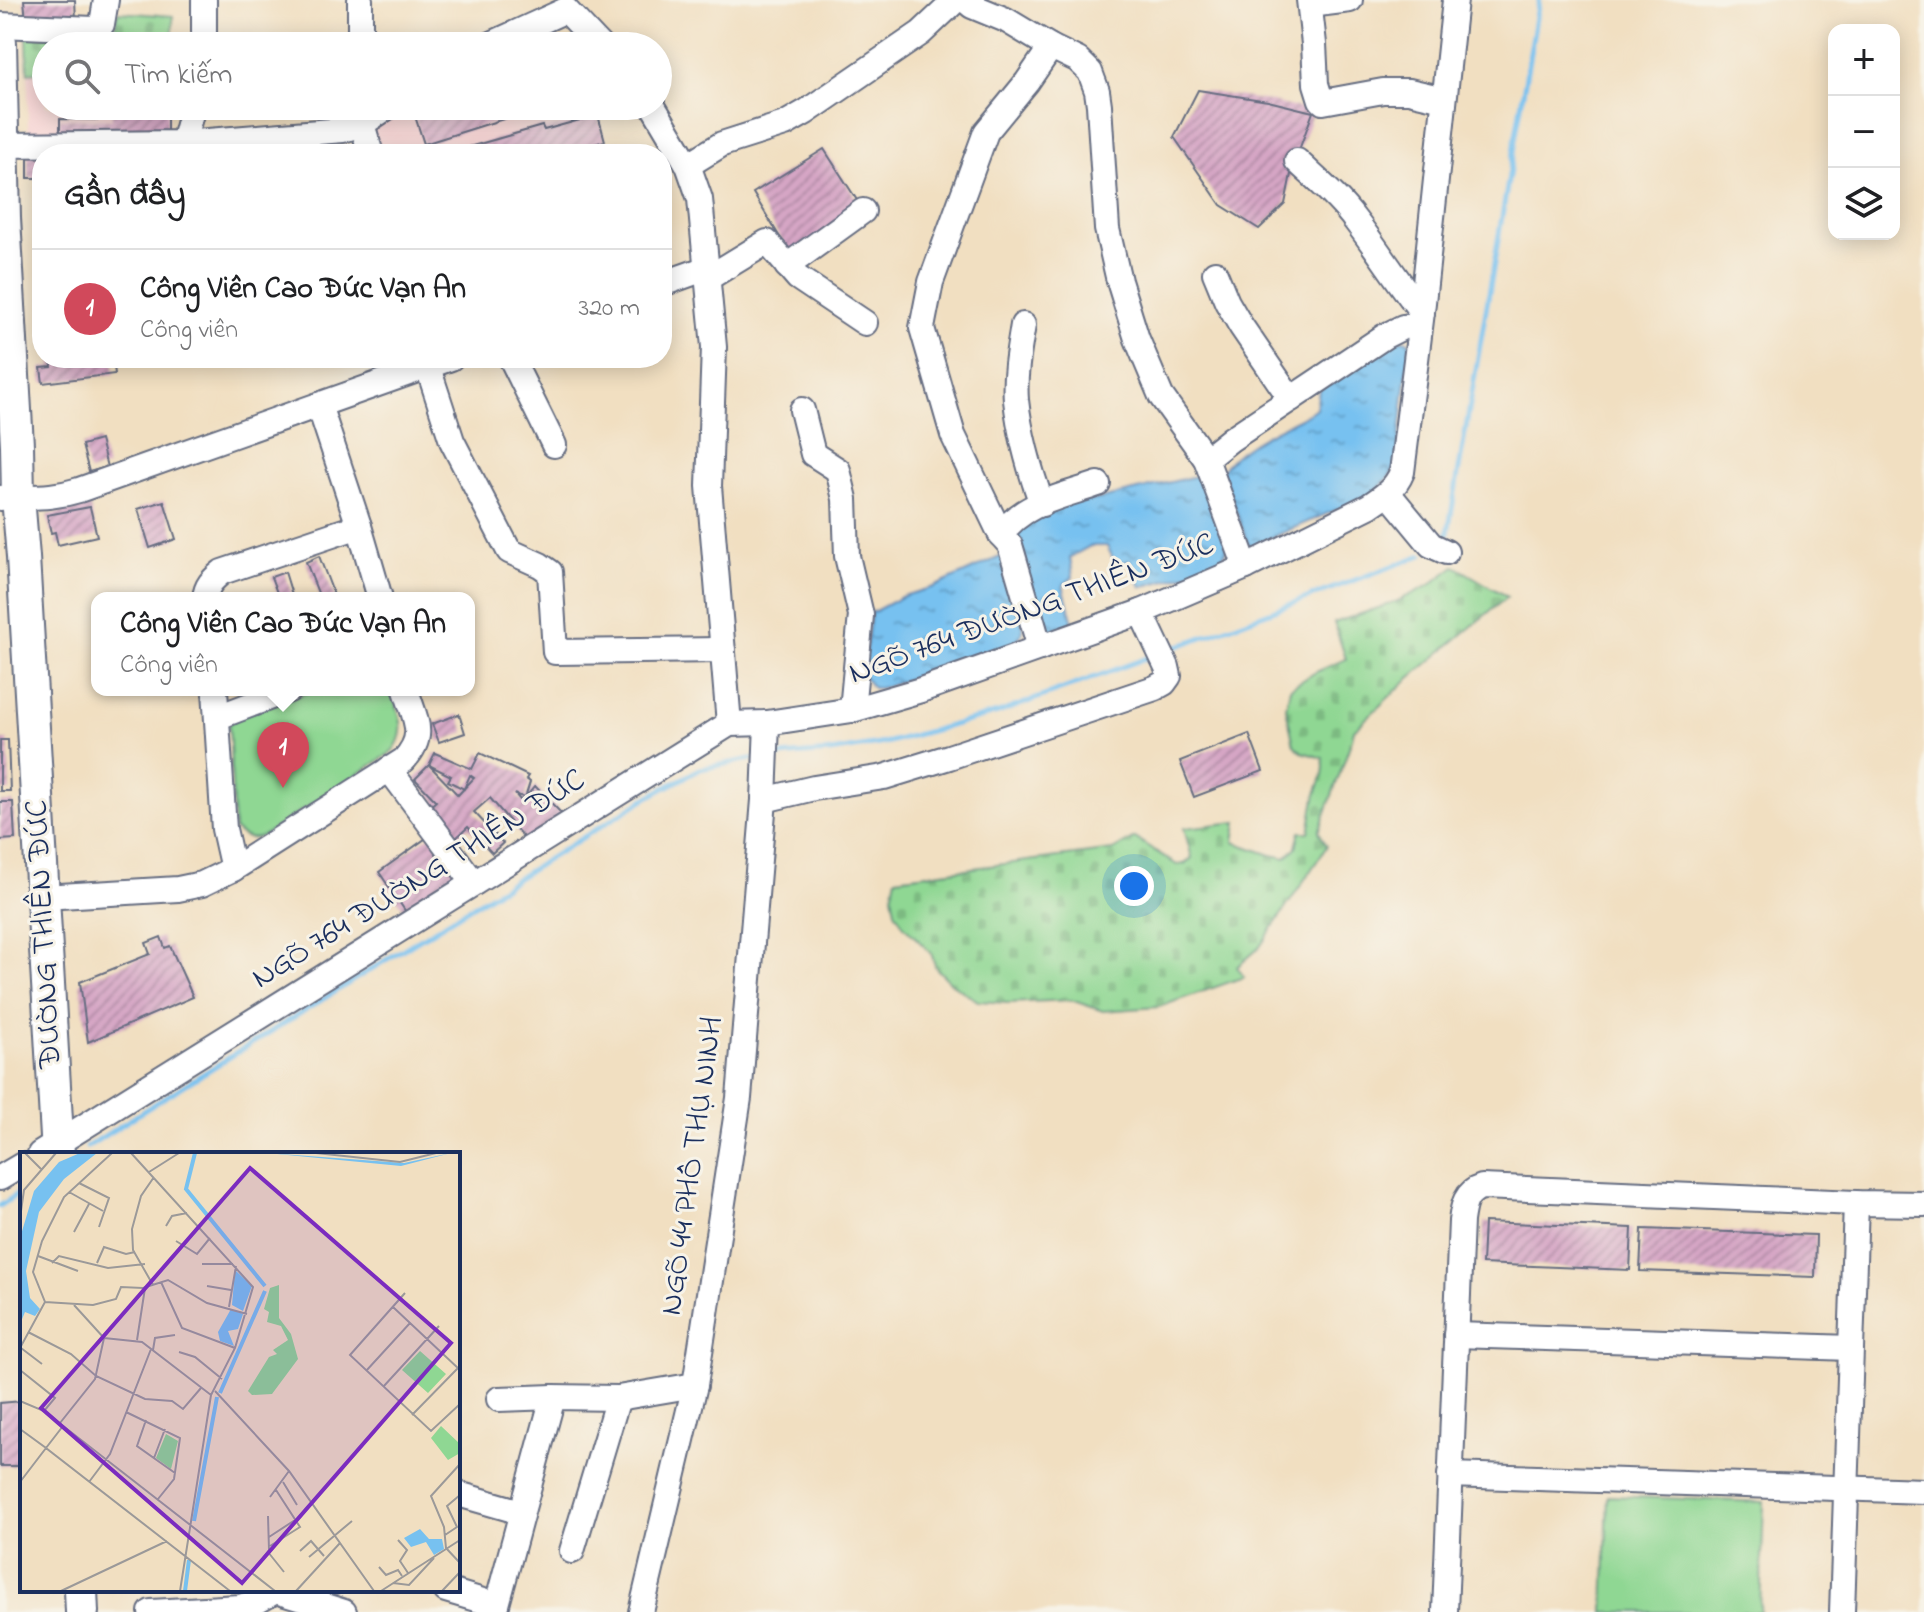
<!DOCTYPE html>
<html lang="vi">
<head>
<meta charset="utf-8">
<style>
  :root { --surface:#fff; --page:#f6f6f6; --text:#202124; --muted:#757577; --line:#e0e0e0; --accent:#d1495b }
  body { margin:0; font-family:"Indie Flower",sans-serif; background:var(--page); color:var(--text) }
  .controls { position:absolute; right:24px; top:24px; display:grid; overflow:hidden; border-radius:16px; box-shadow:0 4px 20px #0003 }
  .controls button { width:72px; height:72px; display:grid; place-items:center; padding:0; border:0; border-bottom:2px solid var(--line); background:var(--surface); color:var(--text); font:40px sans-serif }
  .you { position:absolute; left:1134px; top:886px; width:28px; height:28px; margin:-20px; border:6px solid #fff; border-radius:50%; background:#1a73e8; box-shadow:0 0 0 12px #1a73e833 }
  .badge { display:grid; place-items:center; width:52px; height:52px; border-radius:50%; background:var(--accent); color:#fff; font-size:26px; font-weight:700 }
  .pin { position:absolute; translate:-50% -66px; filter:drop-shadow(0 2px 4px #0008) }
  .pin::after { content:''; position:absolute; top:42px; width:28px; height:24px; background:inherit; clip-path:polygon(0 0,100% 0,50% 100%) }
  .popup { position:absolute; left:91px; top:592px; width:384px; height:104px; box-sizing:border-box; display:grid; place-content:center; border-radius:16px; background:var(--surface); filter:drop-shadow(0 2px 6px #0005); font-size:26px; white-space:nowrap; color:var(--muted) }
  .popup b { font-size:30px; color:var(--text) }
  .popup::after { content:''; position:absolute; left:50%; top:100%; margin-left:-16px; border:16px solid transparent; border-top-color:var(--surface) }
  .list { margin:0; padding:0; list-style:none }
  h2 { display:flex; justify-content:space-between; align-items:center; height:104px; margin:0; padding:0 32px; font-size:34px }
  h2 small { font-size:26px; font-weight:400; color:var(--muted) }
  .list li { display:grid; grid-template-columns:52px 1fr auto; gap:24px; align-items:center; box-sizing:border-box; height:120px; padding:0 32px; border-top:2px solid var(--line) }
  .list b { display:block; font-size:30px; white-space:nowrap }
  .list p { margin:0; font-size:26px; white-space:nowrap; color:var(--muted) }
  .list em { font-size:26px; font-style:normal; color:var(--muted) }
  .icon { flex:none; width:44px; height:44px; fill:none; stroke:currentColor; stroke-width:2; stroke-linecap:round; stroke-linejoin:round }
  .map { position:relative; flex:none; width:1924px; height:1612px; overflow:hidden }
  .search { position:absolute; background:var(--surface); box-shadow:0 4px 20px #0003; left:32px; top:32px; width:640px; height:88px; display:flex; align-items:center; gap:20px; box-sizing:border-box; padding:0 28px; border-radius:44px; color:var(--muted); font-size:30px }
  .panel { position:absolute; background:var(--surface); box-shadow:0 4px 20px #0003; left:32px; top:144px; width:640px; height:224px; border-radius:32px }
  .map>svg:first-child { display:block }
  .built { fill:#f7cfd1 }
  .cemetery { fill:url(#cemetery-stones); stroke:#558378; stroke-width:2 }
  .green { fill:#8fd793; stroke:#558378; stroke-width:2 }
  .water { fill:url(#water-ripples); stroke:#4978a7; stroke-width:2 }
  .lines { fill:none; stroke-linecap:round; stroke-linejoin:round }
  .stream { stroke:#77c1f0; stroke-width:5 }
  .building { fill:url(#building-hatch) }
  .minor-casing { stroke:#666d81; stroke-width:28 }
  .major-casing { stroke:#666d81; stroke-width:36 }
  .minor { stroke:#fff; stroke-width:24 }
  .major { stroke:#fff; stroke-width:32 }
  .labels { text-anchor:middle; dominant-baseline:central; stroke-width:6; stroke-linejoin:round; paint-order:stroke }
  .street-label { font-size:32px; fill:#1b2f5e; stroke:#f7f3e8 }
  .inset-river { fill:none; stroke:#77c1f0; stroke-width:4 }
  .inset-road { fill:none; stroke:#9b9999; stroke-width:2 }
  .view { fill:#7b2cbf; fill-opacity:0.15; stroke:#7b2cbf; stroke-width:4 }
  .inset-edge { fill:none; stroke:#1b2f5e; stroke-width:4 }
</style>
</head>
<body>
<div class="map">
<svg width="1924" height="1612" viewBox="0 0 1924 1612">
  <defs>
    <pattern id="cemetery-stones" width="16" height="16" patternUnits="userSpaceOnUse" patternTransform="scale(2)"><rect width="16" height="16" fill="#8fd793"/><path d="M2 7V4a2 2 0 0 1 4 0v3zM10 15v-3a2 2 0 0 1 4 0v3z" fill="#7bb981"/></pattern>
    <pattern id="water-ripples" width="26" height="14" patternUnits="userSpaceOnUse" patternTransform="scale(2)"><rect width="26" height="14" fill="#77c1f0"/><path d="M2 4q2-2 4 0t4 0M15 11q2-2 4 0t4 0" fill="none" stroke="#619dc6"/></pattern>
    <pattern id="building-hatch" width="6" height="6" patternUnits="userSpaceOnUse" patternTransform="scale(2)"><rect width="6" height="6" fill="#d6a6c5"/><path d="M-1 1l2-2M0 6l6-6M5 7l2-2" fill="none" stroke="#ad88a3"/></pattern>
  </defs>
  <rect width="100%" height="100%" fill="#f7f3e8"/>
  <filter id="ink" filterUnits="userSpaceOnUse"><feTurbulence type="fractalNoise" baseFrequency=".0125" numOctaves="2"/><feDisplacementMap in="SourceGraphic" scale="16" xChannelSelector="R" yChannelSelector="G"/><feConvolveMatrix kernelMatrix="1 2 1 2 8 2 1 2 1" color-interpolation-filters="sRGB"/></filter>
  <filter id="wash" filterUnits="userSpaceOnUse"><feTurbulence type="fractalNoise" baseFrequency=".006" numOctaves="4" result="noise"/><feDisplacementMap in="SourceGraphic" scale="32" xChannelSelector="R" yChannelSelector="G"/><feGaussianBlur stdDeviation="1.8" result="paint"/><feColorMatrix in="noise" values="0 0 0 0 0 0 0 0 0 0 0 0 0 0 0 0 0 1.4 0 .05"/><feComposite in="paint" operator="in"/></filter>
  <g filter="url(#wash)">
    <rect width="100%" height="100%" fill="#f1dfc1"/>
    <g class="built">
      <path d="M46 71V106H170L167 136 28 141V73Z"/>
      <path d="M403 106H536L542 123 594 109 608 154H375L370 123 383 114Z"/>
    </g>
    <g class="cemetery">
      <path d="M118 12 173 16V46H46V71L28 73 27 36 113 34Z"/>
      <path d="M1455 566 1507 597 1404 683 1354 730 1352 739 1319 832 1327 846 1259 948 1237 967 1244 977 1159 1007 1103 1011 1071 1000 1008 1003 978 1001 952 984 936 968 931 953 904 926 895 911 892 895 896 878 1113 850 1135 838 1177 865 1184 864 1192 858 1184 828 1237 822 1234 842 1271 855 1286 858 1296 847 1300 832H1309C1312 819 1313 804 1317 791 1321 779 1326 772 1323 758L1302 752 1294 745 1286 708 1290 688 1316 672 1346 659 1334 623 1396 602 1430 585Z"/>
    </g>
    <g class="green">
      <path d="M314 690H391C399 713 409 731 392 752L264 835C253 842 243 838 234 829L229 724 243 715Z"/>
      <path d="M1608 1496 1764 1502 1760 1612H1604Z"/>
    </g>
    <g class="water">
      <path d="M1398 340H1405L1410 343 1396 468 1375 493 1252 546 1248 544 1222 471C1237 446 1281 428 1308 414L1316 408 1319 390Z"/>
      <path d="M1196 476H1203L1227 548 1221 561 1213 567 1141 587 1130 560 1116 564 1107 546H1090L1070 557 1073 577 1063 585 1073 623 1053 631 1045 632 1014 547 1016 528 1050 507 1105 498Z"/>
      <path d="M1000 557H1005L1023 626 1022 633 1013 645 880 688H873L862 675 871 613 903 596 934 587Z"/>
    </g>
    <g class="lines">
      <g class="stream">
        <path d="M1442 540 1448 533 1539 0"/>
        <path d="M1165 651 1422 555"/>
        <path d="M780 756 831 752 885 743 998 713 1152 656"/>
        <path d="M87 1147 156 1103 648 797 700 769 751 759"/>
        <path d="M0 1206 22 1191"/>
      </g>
    </g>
    <g id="blocks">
      <g class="building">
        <path d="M24 0H75L76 20H26Z"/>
        <path d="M1198 90 1268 101 1313 112 1292 169 1285 204 1259 229 1221 205 1174 137Z"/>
        <path d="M112 106H135V109L167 110V137L60 135V119L112 120Z"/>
        <path d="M425 106H531L532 110 424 144 413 110Z"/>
        <path d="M598 115 605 141 559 154H551L550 151 538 154H425L446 147 448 153 542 126 544 130Z"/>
        <path d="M824 149 862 208 792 257 753 193Z"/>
        <path d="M28 151 42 152V178H28Z"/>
        <path d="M51 358 113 359 115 374 43 383 41 368 52 367Z"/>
        <path d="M100 440 107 467 89 472 82 445Z"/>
        <path d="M164 501 176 539 150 548 138 509Z"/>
        <path d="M90 507 97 536 58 545 55 532 51 533 47 515Z"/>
        <path d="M319 556 335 598H320L306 562Z"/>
        <path d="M285 572 293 598H279L271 577Z"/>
        <path d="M459 714 465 733 439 742 432 724Z"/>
        <path d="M1249 734 1263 771 1194 797 1180 761Z"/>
        <path d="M0 740H8L10 791H0Z"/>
        <path d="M435 753 472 769 480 753 528 776 526 779 530 782 525 798 515 794 520 800 525 798 535 786 562 814 528 843 490 798 474 812 503 843 492 853 468 827 454 840 426 810 436 801 415 779 429 765 458 795 474 778 470 775 464 789 448 781 451 776 429 765Z"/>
        <path d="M0 802H13L15 839 0 840Z"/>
        <path d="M432 834 463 877 408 915 379 872Z"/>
        <path d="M161 937 165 948 170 946 193 997 88 1042 80 982 150 954 146 943Z"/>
        <path d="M1484 1222 1632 1228 1630 1270 1482 1264Z"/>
        <path d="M1642 1229 1816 1235 1815 1277 1640 1271Z"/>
        <path d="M22 1401V1466H0V1403Z"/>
      </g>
    </g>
  </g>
  <g filter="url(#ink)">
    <use href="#blocks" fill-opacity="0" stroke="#666d81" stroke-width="2"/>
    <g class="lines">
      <defs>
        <g id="minor">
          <path d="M965 0 972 6 1006 20 1051 47 1078 60 1090 72 1097 91 1099 105 1107 229 1119 281 1137 339 1161 396 1206 459 1246 567"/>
          <path d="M1309 0 1314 44 1316 84 1321 100 1323 102 1383 91H1409L1444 99"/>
          <path d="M1310 5 1350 0"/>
          <path d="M566 10 600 46"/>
          <path d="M0 25 94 29 102 24 106 0"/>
          <path d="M204 46V0"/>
          <path d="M360 46V0"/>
          <path d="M487 46 566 10"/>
          <path d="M653 106 688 165 700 199 714 347 709 486 729 724"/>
          <path d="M362 108V124L371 154"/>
          <path d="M3 145 183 143 343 130 362 124 389 106"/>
          <path d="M186 154 183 143 193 106"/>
          <path d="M1297 161C1317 180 1338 197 1355 220 1378 250 1398 282 1422 312"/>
          <path d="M688 165 722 144 785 124 806 112 921 33 956 0"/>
          <path d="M787 266 863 211"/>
          <path d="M1215 273 1227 302 1241 326 1291 399"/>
          <path d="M708 278 767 242 798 278 865 323"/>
          <path d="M662 284 707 268"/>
          <path d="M1023 325C1019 349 1014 375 1016 400 1020 436 1030 471 1042 504"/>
          <path d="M425 358 452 441 509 551 540 565 550 572 555 652 723 650"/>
          <path d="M511 358 554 445"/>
          <path d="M319 405 359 526 380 598"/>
          <path d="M802 410 813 454 838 470 845 499 847 556 861 615 852 710"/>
          <path d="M1206 459 1231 439 1385 336 1403 327 1420 326"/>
          <path d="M1388 493 1431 545 1446 552"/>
          <path d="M0 498C30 496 50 499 79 490L451 358"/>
          <path d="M1001 535C1021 503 1064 496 1098 484"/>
          <path d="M205 598C206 586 212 580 222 572L359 526"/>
          <path d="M1040 648 1010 545 1001 535 953 435 922 328 931 282 986 132 1027 82 1051 47"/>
          <path d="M215 690 224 829 233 869"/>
          <path d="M218 717 289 690"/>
          <path d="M389 769 474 883"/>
          <path d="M764 800 814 788 884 777 949 757 1155 688 1164 683 1169 676 1167 667 1141 612"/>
          <path d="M43 897 178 889 202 884 233 869 404 760C427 735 415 720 406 690"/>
          <path d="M40 1154 729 724 767 723 852 710 921 690 1141 612 1246 567 1369 506C1384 496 1395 489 1402 472L1422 312 1455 0"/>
          <path d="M0 1178 22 1165"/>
          <path d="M1456 1335 1851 1348"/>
          <path d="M499 1399 553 1397 618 1398 695 1385"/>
          <path d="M1450 1475 1924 1491"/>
          <path d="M458 1494 521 1512"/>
          <path d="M572 1551 618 1398"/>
          <path d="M446 1590 496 1605"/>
          <path d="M276 1591 344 1612"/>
          <path d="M151 1612 240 1607 256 1602 277 1590"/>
          <path d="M495 1612 553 1397"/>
          <path d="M641 1612 695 1385 739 1098 764 800 767 723"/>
          <path d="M1445 1612 1461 1221C1463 1206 1465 1192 1482 1187L1856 1203 1924 1204"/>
          <path d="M1842 1612 1856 1203"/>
        </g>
        <g id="major">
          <path d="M0 43 4 218 17 445 18 497 23 557 58 1154"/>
          <path d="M81 1590 82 1612"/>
        </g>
      </defs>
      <use href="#minor" class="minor-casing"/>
      <use href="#major" class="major-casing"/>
      <use href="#minor" class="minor"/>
      <use href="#major" class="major"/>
    </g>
  </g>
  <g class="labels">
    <g class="street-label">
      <text transform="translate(1032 610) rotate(-20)">NGÕ 764 ĐƯỜNG THIÊN ĐỨC</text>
      <text transform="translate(419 880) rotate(-32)">NGÕ 764 ĐƯỜNG THIÊN ĐỨC</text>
      <text transform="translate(45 934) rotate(-93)">ĐƯỜNG THIÊN ĐỨC</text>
      <text transform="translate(693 1166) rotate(-82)">NGÕ 44 PHỐ THỤ NINH</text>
    </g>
  </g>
  <g transform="translate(20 1152)">
    <rect width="440" height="440" fill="#f1dfc1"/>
    <path d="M259 133V166L271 182 278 207 252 242 232 243 228 239 249 205 257 202 253 198 268 188 261 174 247 170 249 160 244 157 250 136ZM421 274 440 292V301L428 308 411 286Z" fill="#8fd793"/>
    <path d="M400 199 426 222 408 241 382 218ZM146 282 158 289 151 317 136 306Z" fill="#8fd793"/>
    <path d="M60 1H77L44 27 19 60 6 119 10 146 20 157 15 164 5 160 0 172V86L14 39 39 10ZM247 1 384 11 431 1 381 14ZM215 118 232 134 223 159 212 153ZM211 157 223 162 218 177 208 179 214 194 200 189 198 180ZM400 377 409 387H422L424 397 414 403 406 390 391 395 384 386Z" fill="#77c1f0"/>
    <path class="inset-river" d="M175 1 166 37 245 134M200 241 245 139M174 369 197 245M165 439 169 408"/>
    <path class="inset-road" d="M5 1 22 18M111 1 233 135 215 196 191 243 160 439M296 1 380 10 416 1M129 20 159 1M59 31 89 46 79 75M49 40 83 59M0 66 4 38 36 1M146 74 152 64 167 61M54 80 69 52M156 89 177 102 190 86M164 93 179 74M18 104 58 119M32 111 39 104 88 116 125 112M77 111 84 95 106 102 115 100M182 112H213M141 130 162 176 215 196M133 133 113 98 112 77 121 44 134 25M187 134 211 138M385 141 330 203 411 279 440 252M25 150 73 153 96 147 101 135 123 136 148 128 187 151 227 162M54 153 84 186M209 155 216 114M373 155 440 218M8 180 51 202 76 224 125 247 152 249 163 257 181 236M84 186 122 190 191 243M117 188 125 136M0 196 25 150 13 120 22 89 44 45 92 1M1 196 22 212M133 198 135 186 155 183M159 200 175 205 202 227M0 218 35 246 24 259M346 219 390 171M363 235 419 174M195 239 269 319 354 439M0 249 24 259 255 439M106 260 160 286 154 327 138 347M392 263 438 216M126 268 117 294 155 321M40 271 75 227 84 186M43 274 26 296 210 439M0 277 26 296 0 330M134 306 145 277M440 312 411 344 424 375 426 396 440 411M69 330 90 302 131 197M263 330 277 353M250 345 269 319M425 383 437 375 427 354 440 343M249 385 275 368M378 388 387 398 380 409 388 421M250 394 280 375 256 338M280 399 291 389 304 404M248 400 264 420M289 405 332 369M359 415 366 423 378 418 382 424M232 421 249 398 248 364M373 431 389 433 414 406M41 439 147 389M276 439 320 391M361 439 440 388M422 439 440 420"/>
    <path class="view" d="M230 16 431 191 222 431 21 256Z"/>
    <rect width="440" height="440" class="inset-edge"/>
  </g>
</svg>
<div class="controls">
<button>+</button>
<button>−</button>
<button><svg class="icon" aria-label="layers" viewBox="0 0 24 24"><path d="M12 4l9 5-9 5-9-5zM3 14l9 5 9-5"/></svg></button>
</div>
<div class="you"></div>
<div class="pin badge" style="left:283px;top:788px">1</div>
<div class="popup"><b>Công Viên Cao Đức Vạn An</b>Công viên</div>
<div class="search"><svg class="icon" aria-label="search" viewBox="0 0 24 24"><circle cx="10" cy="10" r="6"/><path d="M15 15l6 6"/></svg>Tìm kiếm</div>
<section class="panel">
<h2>Gần đây<small></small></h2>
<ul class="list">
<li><span class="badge">1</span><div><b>Công Viên Cao Đức Vạn An</b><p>Công viên</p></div><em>320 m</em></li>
</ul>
</section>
</div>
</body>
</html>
